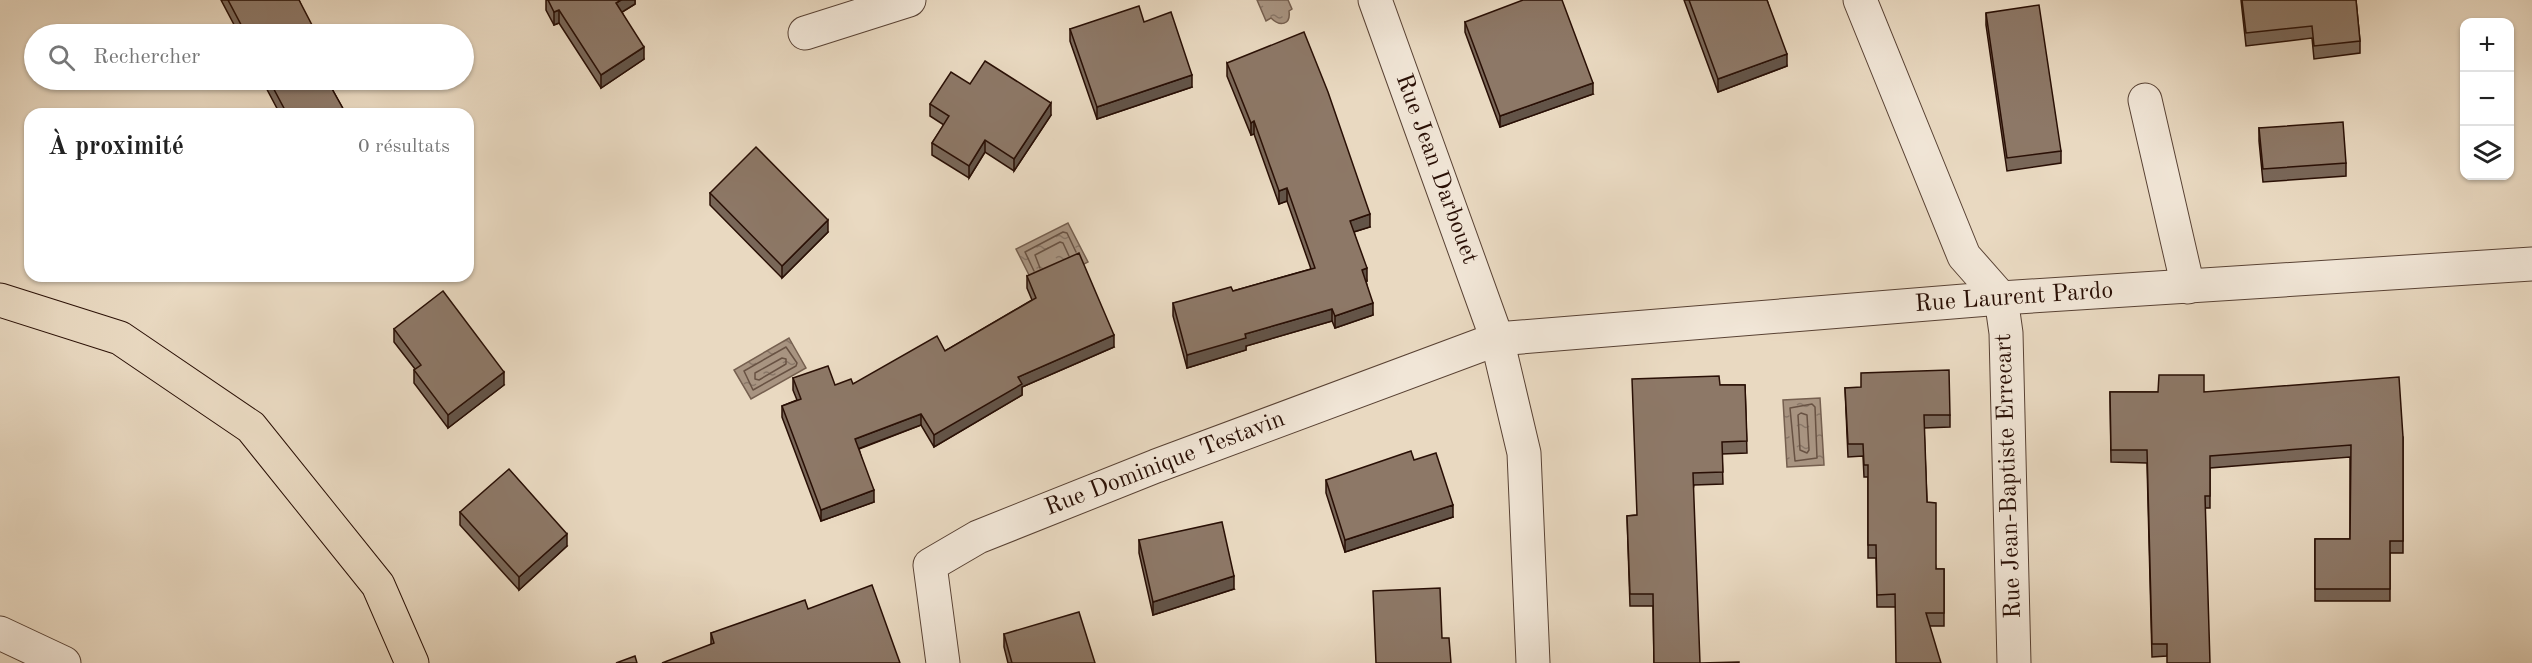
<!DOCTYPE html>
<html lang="fr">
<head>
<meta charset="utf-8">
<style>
  :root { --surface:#fff; --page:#f6f6f6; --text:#222; --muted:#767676; --line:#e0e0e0 }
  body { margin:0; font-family:"Old Standard TT",serif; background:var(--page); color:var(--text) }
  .controls { position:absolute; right:18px; top:18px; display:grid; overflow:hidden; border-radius:12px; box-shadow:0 2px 4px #0004 }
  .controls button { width:54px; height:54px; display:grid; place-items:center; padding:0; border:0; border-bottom:2px solid var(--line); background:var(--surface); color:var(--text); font:30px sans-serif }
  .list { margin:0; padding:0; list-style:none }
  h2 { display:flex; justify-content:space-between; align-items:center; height:78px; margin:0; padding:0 24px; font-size:26px }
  h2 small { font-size:20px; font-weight:400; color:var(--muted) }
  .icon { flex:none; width:33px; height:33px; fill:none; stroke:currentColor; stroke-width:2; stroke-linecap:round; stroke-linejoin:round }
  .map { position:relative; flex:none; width:2532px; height:663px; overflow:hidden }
  .search { position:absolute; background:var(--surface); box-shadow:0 2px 4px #0004; left:24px; top:24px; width:450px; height:66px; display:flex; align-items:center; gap:15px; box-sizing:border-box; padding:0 21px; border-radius:33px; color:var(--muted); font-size:22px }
  .panel { position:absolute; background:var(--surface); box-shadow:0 2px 4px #0004; left:24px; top:108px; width:450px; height:174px; border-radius:18px }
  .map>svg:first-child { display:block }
  .water { fill:url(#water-ripples); stroke:#755f4f; stroke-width:1.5 }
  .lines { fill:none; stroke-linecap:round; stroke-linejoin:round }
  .shore { stroke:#685243; stroke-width:1.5 }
  .minor-casing { stroke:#594234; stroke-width:35 }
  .major-casing { stroke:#290f05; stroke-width:35 }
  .minor { stroke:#f1e6d7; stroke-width:33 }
  .major { stroke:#e9d9c1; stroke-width:33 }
  .wall { fill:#796759; stroke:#290f05; stroke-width:1.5 }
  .shaded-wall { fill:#635448; stroke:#290f05; stroke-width:1.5 }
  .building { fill:#8d7867; stroke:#290f05; stroke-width:1.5 }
  .labels { text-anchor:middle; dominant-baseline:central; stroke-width:5; stroke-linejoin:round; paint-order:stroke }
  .street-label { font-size:24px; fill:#290f05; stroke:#f1e6d7 }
</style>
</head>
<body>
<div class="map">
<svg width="2532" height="663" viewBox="0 0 2532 663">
  <defs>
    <pattern id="water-ripples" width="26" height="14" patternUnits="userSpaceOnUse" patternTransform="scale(1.5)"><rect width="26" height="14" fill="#a89481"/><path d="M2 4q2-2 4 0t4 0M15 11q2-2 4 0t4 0" fill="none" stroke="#897768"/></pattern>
  </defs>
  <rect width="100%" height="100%" fill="#e9d9c1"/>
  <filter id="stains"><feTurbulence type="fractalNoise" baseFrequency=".00333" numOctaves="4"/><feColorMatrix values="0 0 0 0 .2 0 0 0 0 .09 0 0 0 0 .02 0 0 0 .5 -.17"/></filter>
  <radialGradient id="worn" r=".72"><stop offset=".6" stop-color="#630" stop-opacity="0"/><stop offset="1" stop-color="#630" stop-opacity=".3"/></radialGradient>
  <g class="water">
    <path d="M1257 0H1288L1292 9 1289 11C1291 25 1280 27 1271 18L1266 21Z"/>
    <path d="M1068 223 1088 262 1036 289 1016 249Z"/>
    <path d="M789 338 806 368 751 399 734 370Z"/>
    <path d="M1820 398 1824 465 1787 467 1783 400Z"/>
  </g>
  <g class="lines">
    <g class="shore">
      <path d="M1040 268 1035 255 1060 242 1063 243 1069 256"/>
      <path d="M1034 271 1025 252 1063 232 1067 233 1076 252"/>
      <path d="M786 347 797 363 796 366 753 390 744 371Z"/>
      <path d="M782 358 786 359V364L759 380 755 379V373Z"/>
      <path d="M1812 404 1815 407 1817 458 1795 461 1790 408Z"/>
      <path d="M1801 413 1807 415 1809 450 1807 453 1800 450 1798 415Z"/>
    </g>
    <defs>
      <g id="minor">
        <path d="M1375 0 1497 339 1524 453 1533 663"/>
        <path d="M1860 0 1964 256 2001 298 2006 333 2014 663"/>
        <path d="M805 33 909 0"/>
        <path d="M2145 100 2188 287"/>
        <path d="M0 633 64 663"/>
        <path d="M943 663 930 565 978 537 1156 466 1497 339 2001 298 2532 264"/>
      </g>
      <path id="major" d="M0 300 120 338 251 427 378 585 412 663"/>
    </defs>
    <use href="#minor" class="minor-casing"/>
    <use href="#major" class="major-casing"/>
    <use href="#minor" class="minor"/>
    <use href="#major" class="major"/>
  </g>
  <g class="wall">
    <path d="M221 0H299L313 34H239Z"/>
    <path d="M546 0H635V4L622 12 644 59 601 88 559 23 554 25 546 10Z"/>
    <path d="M1684 0H1767L1787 66 1718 92Z"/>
    <path d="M2241 0H2356L2360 41V53L2314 59 2312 38 2246 46Z"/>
    <path d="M1986 13 2061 151V163L2007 171 1986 25Z"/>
    <path d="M1144 22 1192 87 1097 119 1070 41V29Z"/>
    <path d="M1465 22 1593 94 1500 127 1465 32Z"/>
    <path d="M1227 63 1370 227 1354 232 1367 281H1366L1373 315 1335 328 1332 321 1246 346V350L1187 368 1173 316V303L1233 291 1311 269 1287 201 1279 204 1254 134 1251 135 1227 76Z"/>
    <path d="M262 80H327L346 114H280Z"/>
    <path d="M970 84 1051 115 1014 171 985 152 969 178 932 155V143L944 125 930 116V104Z"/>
    <path d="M2259 128 2346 163V176L2263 182 2259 141Z"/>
    <path d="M710 193 828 232 782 278 710 205Z"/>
    <path d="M1027 276 1114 347 1022 387V395L934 447 921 425 859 449 874 502 821 521 782 417V406L797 400 793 390V378L835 385 853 384 945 351 1032 300 1027 288Z"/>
    <path d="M394 329 504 385 448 428 414 383V370L415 369 394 342Z"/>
    <path d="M1720 385H1745L1747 453 1722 454 1723 484 1694 485 1654 663 1653 606H1630L1627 516 1637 515Z"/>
    <path d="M1845 388 1950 415V427L1924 428 1927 502 1936 569H1944V626H1930L1895 607H1877L1876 558H1868V477H1864L1863 456 1848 457Z"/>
    <path d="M2110 392H2204L2403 437V553H2390V601H2315V539H2350V457L2210 468V508H2205L2167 656 2152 657 2147 463 2111 462Z"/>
    <path d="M1414 460 1453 517 1345 552 1326 493V480Z"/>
    <path d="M460 512 567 546 519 590 460 525Z"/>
    <path d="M1139 540 1234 589 1153 615 1139 553Z"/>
    <path d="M808 609 711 645V633Z"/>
    <path d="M1004 634 1095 663H1008L1004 647Z"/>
  </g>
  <g class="shaded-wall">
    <path d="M621 0H635V4L616 16V3Z"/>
    <path d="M559 10V23L554 25V12Z"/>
    <path d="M313 27V34H300V33Z"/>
    <path d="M644 47V59L601 88V75Z"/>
    <path d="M1787 54V66L1718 92V79Z"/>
    <path d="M1192 75V87L1097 119V107Z"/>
    <path d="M1593 83V94L1500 127V116Z"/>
    <path d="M1051 103V115L1014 171V159Z"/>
    <path d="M1254 121V134L1251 135V123Z"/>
    <path d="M985 140V152L969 178V166Z"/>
    <path d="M1287 188V201L1279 204V191Z"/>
    <path d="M1370 214V227L1350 233V221Z"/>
    <path d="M828 220V232L782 278V266Z"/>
    <path d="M1367 268V281L1362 282V270Z"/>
    <path d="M1373 303V315L1335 328V316Z"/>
    <path d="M1332 309V321L1246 346V350L1187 368V355L1245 334Z"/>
    <path d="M1114 335V347L1022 387V395L934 447V435L1018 377Z"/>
    <path d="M504 372V385L448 428V415Z"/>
    <path d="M921 414V425L855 450V439Z"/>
    <path d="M874 490V502L821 521V510Z"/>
    <path d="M1453 505V517L1345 552V540Z"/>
    <path d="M567 534V546L519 590V577Z"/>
    <path d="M1234 576V589L1153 615V602Z"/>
  </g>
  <g class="building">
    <path d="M228 0H299L313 27 300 33 301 34H246Z"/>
    <path d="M548 0H621L616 3 644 47 601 75 559 10 554 12Z"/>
    <path d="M1523 0H1562L1593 83 1500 116 1465 22Z"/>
    <path d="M1689 0H1767L1787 54 1718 79Z"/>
    <path d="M2242 0H2356L2360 41 2314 46 2312 26 2246 33Z"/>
    <path d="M2039 5 2061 151 2007 158 1986 13Z"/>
    <path d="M1139 6 1144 22 1171 12 1192 75 1097 107 1070 29Z"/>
    <path d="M1304 32 1328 92 1370 214 1350 221 1367 268 1362 270 1373 303 1335 316 1332 309 1245 334 1246 338 1187 355 1173 303 1231 287 1233 291 1315 268 1287 188 1279 191 1254 121 1251 123 1227 63Z"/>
    <path d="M985 61 1051 103 1014 159 985 140 969 166 932 143 949 116 930 104 951 72 970 84Z"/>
    <path d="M269 80H327L346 114H283L286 112Z"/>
    <path d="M2343 122 2346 163 2263 169 2259 128Z"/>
    <path d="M756 147 828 220 782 266 710 193Z"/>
    <path d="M1079 253 1114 335 1018 377 1022 384 934 435 921 414 855 439 874 490 821 510 782 406 801 399 793 378 828 366 835 385 851 379 853 384 937 336 945 351 1036 298 1027 276Z"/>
    <path d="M443 291 504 372 448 415 414 370 421 365 394 329Z"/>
    <path d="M1949 370 1950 415H1924L1927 502 1936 503V569H1944V613H1926L1941 663H1896L1895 594 1877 595 1876 545H1868V465H1864L1863 444H1848L1845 388 1861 387V373Z"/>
    <path d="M2159 375H2204V392L2399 377 2403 437V541H2390V589H2315V539H2350L2351 445 2210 456V496H2205L2210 663H2167V644H2152L2147 450H2111L2110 392H2158Z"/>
    <path d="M1719 376 1720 385H1745L1747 441 1722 442 1723 472 1693 473 1700 663 1739 662V663H1654L1653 594H1630L1627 516 1637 515 1632 379Z"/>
    <path d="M1411 451 1414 460 1436 453 1453 505 1345 540 1326 480Z"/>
    <path d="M509 469 567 534 519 577 460 512Z"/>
    <path d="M1222 522 1234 576 1153 602 1139 540Z"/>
    <path d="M872 585 900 663H662L714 643 711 633 805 600 808 609Z"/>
    <path d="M1440 588 1442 638H1449L1451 663H1376L1373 591Z"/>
    <path d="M1079 612 1095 663H1012L1004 634Z"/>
    <path d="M635 656 637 663H616Z"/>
  </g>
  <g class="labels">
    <g class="street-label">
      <text transform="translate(1436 169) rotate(70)">Rue Jean Darbouet</text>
      <text transform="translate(2014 298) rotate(-4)">Rue Laurent Pardo</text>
      <text transform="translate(1165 464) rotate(-21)">Rue Dominique Testavin</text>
      <text transform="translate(2009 476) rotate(-92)">Rue Jean-Baptiste Errecart</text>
    </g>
  </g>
  <rect width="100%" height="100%" filter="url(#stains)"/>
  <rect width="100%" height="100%" fill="url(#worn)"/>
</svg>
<div class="controls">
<button>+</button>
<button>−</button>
<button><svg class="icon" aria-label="layers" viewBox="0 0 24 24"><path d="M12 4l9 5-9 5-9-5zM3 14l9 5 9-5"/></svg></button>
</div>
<div class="search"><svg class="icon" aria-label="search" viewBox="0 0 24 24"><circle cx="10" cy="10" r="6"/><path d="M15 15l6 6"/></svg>Rechercher</div>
<section class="panel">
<h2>À proximité<small>0 résultats</small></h2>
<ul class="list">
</ul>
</section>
</div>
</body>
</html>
